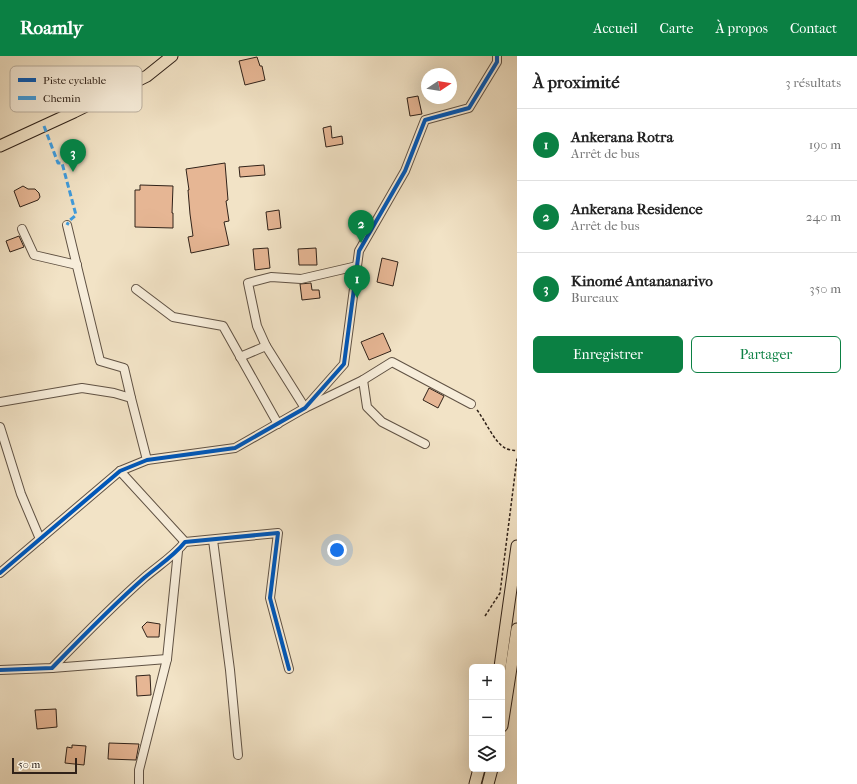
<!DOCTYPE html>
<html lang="fr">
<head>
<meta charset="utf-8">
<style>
  :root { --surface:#fff; --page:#f2f2f2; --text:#222; --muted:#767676; --line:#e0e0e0; --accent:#0b8043 }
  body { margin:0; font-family:"IM FELL French Canon",serif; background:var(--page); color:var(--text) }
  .controls { position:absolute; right:12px; bottom:12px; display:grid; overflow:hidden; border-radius:6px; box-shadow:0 4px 16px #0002 }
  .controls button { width:36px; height:36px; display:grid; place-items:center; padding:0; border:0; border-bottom:1px solid var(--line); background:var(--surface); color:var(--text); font:20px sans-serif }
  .compass { position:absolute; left:421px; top:12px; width:36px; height:36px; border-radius:50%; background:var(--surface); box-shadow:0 4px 16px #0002; rotate:78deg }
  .scale { position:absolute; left:12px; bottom:10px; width:65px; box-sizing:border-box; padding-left:4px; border:2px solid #302219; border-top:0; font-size:11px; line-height:14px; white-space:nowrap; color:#302219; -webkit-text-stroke:3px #f7edda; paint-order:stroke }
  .you { position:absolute; left:337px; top:494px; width:14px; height:14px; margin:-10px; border:3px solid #fff; border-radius:50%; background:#1a73e8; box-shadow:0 0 0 6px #1a73e833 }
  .badge { display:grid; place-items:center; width:26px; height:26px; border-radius:50%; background:var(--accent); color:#fff; font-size:13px; font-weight:700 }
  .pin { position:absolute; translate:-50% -33px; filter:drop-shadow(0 1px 2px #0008) }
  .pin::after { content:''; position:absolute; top:21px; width:14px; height:12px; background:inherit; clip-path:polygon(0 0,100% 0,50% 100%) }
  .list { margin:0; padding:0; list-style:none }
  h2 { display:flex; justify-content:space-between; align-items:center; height:52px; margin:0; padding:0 16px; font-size:17px }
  h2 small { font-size:13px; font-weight:400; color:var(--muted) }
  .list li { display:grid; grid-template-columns:26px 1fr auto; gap:12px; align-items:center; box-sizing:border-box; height:72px; padding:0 16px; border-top:1px solid var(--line) }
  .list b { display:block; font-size:15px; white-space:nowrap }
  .list p { margin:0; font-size:13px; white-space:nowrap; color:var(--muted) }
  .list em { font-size:13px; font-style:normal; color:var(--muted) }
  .actions { display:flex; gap:8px; padding:12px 16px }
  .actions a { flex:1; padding:9px 0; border:1px solid var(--accent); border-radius:6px; text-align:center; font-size:14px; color:var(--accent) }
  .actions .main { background:var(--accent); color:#fff }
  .icon { flex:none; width:22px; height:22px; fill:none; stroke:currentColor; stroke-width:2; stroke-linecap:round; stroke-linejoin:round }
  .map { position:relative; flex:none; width:517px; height:728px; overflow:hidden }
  header { display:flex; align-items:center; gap:24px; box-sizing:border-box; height:56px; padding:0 20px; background:var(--accent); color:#fff }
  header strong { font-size:19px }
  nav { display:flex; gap:22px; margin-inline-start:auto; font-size:14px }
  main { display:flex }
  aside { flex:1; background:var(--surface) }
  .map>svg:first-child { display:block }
  .building { fill:#e6b694; stroke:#302219 }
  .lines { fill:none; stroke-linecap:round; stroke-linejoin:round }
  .minor-casing { stroke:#605244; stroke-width:10 }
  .major-casing { stroke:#302219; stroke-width:13 }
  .path { stroke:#302219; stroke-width:1.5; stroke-dasharray:3 2; stroke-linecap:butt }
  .minor { stroke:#f7edda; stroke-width:8 }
  .major { stroke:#f2e3c6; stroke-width:11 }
  .quiet { stroke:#3e9cdf; stroke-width:3; stroke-dasharray:6 3; stroke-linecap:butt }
  .cycleway-casing { stroke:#f7edda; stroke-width:6 }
  .cycleway { stroke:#0057b8; stroke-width:4 }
  .key { fill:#f7edda; stroke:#bbb0a0; stroke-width:1 }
  .key-label { font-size:11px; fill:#302219 }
</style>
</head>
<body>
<header>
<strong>Roamly</strong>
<nav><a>Accueil</a><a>Carte</a><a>À propos</a><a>Contact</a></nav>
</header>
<main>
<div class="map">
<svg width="517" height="728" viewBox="0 0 517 728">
  <rect width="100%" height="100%" fill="#f2e3c6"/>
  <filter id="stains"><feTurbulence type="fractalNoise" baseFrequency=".005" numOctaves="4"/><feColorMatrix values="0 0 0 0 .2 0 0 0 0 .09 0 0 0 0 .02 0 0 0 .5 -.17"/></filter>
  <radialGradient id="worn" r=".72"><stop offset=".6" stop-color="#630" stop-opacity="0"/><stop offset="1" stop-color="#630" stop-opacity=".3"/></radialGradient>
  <g class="building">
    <path d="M257 1 260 10H262L265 24 245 29 239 5Z"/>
    <path d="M418 40 422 58 410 60 407 42Z"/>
    <path d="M331 70 332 82 342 80 343 88 326 91 323 72Z"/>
    <path d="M225 107 228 144 226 145 229 165 224 166 229 189 191 197 188 181 193 180 190 158 188 134H189L186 113Z"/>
    <path d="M264 109 265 119 240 121 239 111Z"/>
    <path d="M140 129 173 130 172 157H173V172L135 171V134H140Z"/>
    <path d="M23 130 28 133H35L39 137 40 141 38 144 20 151 14 135Z"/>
    <path d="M279 154 281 172 268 174 266 156Z"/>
    <path d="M19 180 24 191 10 196 6 185Z"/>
    <path d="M268 192 270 212 255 214 253 193Z"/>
    <path d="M316 192 317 209H299L298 193Z"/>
    <path d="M382 202 398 206 393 230 377 226Z"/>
    <path d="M311 227 312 234H319L320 242 302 244 300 228Z"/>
    <path d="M383 277 391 295 369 304 361 286Z"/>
    <path d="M429 332 444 340 438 352 423 344Z"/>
    <path d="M147 566 160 568 159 581H147L142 571Z"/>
    <path d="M150 619 151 639 137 640 136 620Z"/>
    <path d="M56 653 57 671 37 673 35 654Z"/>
    <path d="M109 687 139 688 136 704 108 703Z"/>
    <path d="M72 689 86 690 84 709 65 707 67 691 72 692Z"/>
  </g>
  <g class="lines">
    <defs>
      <g id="minor">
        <path d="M67 169 100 305 124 312 131 342"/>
        <path d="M22 173 34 199 77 209"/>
        <path d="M136 233 173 261 223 270 278 368"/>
        <path d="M266 290 257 270 248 227 271 221 301 223 357 210"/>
        <path d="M240 301 266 290 305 352 363 324 367 351 382 366 425 388"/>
        <path d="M363 324 392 306 471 348"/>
        <path d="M0 346 82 332 114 337 131 342 147 404"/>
        <path d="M0 371 21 438 40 483"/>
        <path d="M120 415 185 486"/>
        <path d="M213 484 230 614 238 699"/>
        <path d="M0 517 120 415 147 404 235 392 305 352 344 308 359 195 405 115 425 64 469 52 497 6V0"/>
        <path d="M52 612 167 603"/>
        <path d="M0 614 52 612C82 581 112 550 144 522 158 510 174 500 185 486L278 477 270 542 289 613"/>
        <path d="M139 728V714L167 603 178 495"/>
      </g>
      <g id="major">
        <path d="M0 90 74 56 147 20 172 0"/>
        <path d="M500 611 517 490"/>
        <path d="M502 670 517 573"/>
        <path d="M475 728 479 713"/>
        <path d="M488 728 492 713"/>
      </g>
    </defs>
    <use href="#minor" class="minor-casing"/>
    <use href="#major" class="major-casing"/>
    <g class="path">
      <path d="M477 354C485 364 494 386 505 392 508 394 513 394 517 395"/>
      <path d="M485 560 500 537 517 402"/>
    </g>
    <use href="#minor" class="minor"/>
    <use href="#major" class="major"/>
    <path class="quiet" d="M44 70 58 107H62L76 159 69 165 67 169"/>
    <defs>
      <g id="cycleway">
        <path d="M0 517 120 415 147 404 235 392 305 352 344 308 359 195 405 115 425 64 469 52 497 6V0"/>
        <path d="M0 614 52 612C82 581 112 550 144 522 158 510 174 500 185 486L278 477 270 542 289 613"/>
      </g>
    </defs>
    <use href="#cycleway" class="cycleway-casing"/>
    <use href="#cycleway" class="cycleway"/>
  </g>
  <rect x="10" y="10" width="132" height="46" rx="6" class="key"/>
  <rect x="18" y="22" width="18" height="4" fill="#0057b8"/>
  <rect x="18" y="40" width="18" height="4" fill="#3e9cdf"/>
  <g class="key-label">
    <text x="43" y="28">Piste cyclable</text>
    <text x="43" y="46">Chemin</text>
  </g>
  <rect width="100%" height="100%" filter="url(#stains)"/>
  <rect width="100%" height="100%" fill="url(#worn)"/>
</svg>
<div class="controls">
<button>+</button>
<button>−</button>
<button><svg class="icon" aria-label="layers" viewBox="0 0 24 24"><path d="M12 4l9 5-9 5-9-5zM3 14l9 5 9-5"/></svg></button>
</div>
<svg class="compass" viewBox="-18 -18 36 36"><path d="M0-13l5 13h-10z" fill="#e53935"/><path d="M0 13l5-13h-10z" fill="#767676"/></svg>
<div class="scale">50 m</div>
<div class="you"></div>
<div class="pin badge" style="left:357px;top:242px">1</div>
<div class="pin badge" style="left:361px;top:187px">2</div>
<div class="pin badge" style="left:73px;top:116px">3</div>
</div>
<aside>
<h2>À proximité<small>3 résultats</small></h2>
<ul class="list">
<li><span class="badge">1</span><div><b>Ankerana Rotra</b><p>Arrêt de bus</p></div><em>190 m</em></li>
<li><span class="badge">2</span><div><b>Ankerana Residence</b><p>Arrêt de bus</p></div><em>240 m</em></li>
<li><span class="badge">3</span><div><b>Kinomé Antananarivo</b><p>Bureaux</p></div><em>350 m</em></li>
</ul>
<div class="actions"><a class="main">Enregistrer</a><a>Partager</a></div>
</aside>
</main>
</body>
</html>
